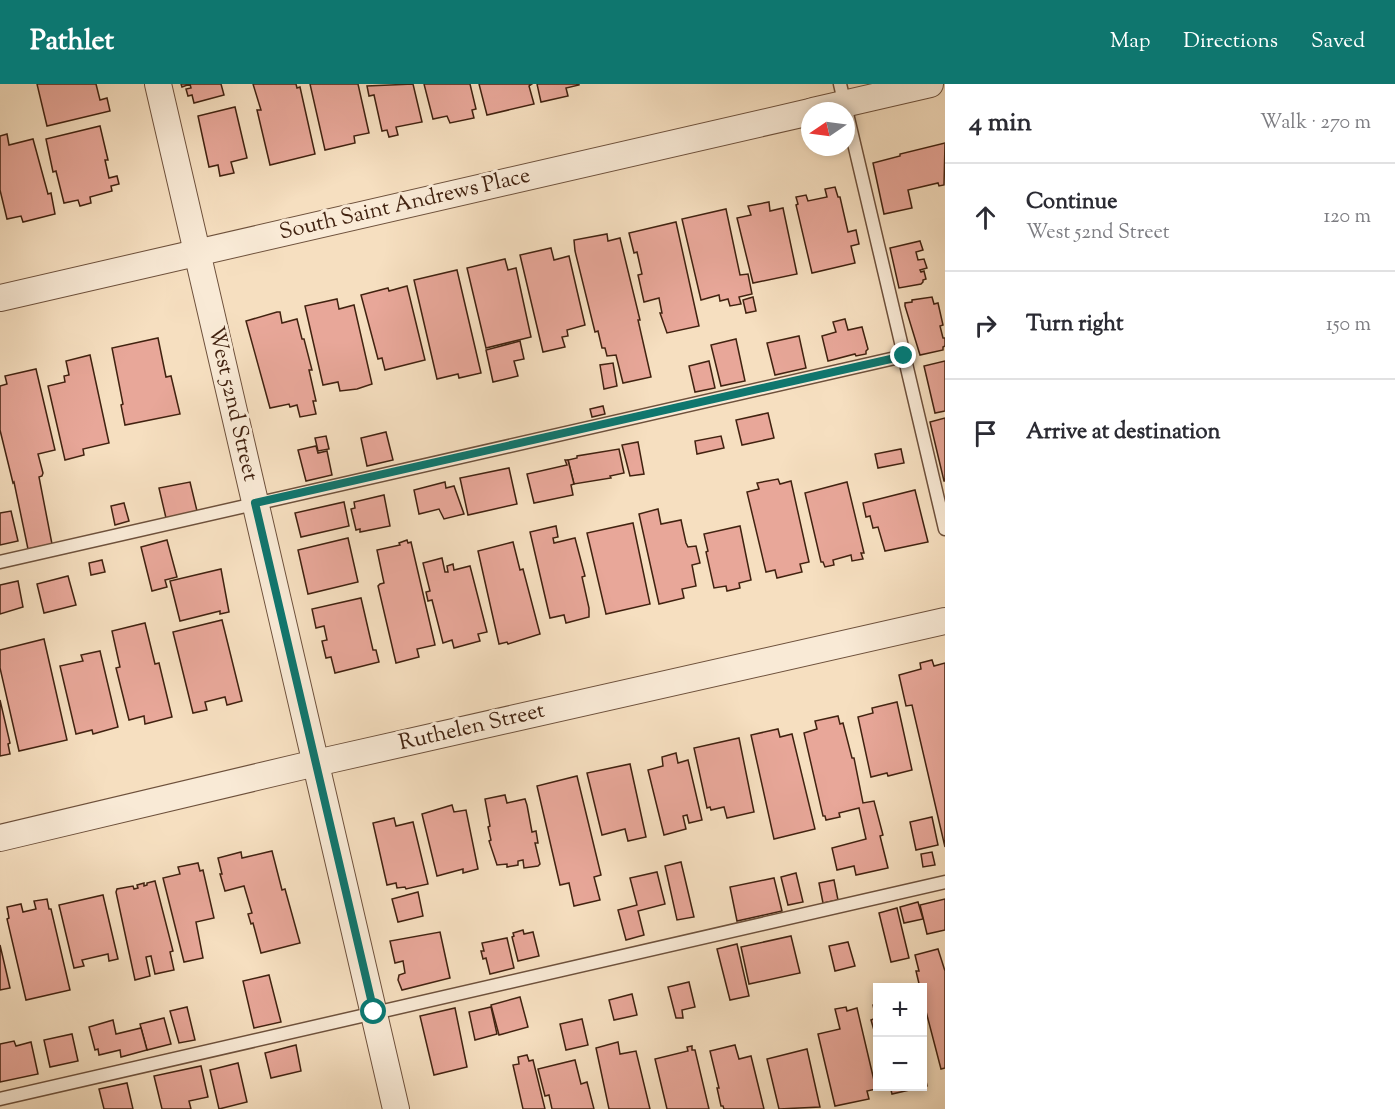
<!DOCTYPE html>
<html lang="en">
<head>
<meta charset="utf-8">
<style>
  :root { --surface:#fff; --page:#f2f2f3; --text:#2b2b33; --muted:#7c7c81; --line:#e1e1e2; --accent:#0f766e }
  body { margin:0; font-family:"Sorts Mill Goudy",serif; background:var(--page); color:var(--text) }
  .controls { position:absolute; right:18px; bottom:18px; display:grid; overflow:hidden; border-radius:0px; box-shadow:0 3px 9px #0003 }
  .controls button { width:54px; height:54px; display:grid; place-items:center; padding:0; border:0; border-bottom:2px solid var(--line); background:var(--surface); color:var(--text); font:30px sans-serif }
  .compass { position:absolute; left:801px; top:18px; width:54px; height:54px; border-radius:50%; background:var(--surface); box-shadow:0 3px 9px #0003; rotate:257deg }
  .stop { position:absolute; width:18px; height:18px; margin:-14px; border:4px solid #0f766e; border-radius:50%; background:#fff }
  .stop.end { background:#0f766e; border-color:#fff; box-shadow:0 2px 6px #0008 }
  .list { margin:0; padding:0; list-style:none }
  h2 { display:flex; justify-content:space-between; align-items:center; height:78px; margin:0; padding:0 24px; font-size:26px }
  h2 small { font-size:20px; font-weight:400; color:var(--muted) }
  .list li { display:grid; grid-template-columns:39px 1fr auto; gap:18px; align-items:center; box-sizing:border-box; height:108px; padding:0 24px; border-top:2px solid var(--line) }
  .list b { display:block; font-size:22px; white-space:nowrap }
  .list p { margin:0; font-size:20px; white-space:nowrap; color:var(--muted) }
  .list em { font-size:20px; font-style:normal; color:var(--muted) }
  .icon { flex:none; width:33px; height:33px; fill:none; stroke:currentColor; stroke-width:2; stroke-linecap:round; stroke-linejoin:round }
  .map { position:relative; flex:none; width:945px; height:1025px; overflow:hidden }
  header { display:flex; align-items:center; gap:36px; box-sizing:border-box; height:84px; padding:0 30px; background:var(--accent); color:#fff }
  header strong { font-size:28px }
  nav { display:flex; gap:33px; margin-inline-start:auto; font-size:21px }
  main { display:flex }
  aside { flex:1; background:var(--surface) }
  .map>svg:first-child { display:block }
  .building { fill:#e8a799; stroke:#412210; stroke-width:1.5 }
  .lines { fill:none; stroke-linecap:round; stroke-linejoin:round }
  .lane-casing { stroke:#6e513c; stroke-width:15 }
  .street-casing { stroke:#6e513c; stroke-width:28 }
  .lane { stroke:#f9ead6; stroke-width:12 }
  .street { stroke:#f9ead6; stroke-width:26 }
  .route { stroke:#0f766e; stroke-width:8 }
  .labels { text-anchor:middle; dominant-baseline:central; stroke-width:6; stroke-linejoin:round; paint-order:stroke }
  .street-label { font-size:22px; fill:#412210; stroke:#f9ead6 }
</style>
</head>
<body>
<header>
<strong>Pathlet</strong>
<nav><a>Map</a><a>Directions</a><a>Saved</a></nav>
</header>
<main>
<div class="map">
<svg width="945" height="1025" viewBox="0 0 945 1025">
  <rect width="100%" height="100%" fill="#f6dfc0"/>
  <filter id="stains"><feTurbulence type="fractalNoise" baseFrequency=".00333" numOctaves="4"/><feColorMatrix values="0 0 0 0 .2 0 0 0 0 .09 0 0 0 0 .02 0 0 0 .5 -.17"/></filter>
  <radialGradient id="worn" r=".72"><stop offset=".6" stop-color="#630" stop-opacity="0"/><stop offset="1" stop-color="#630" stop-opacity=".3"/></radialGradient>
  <g class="building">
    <path d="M37 0H96L100 16 107 14 110 27 47 42Z"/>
    <path d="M181 0H221L224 11 194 19 192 11 188 12 186 5 191 4 190 0 182 3Z"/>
    <path d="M253 0H296L297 4 300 3 315 70 270 81 257 26H261Z"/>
    <path d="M310 0H358L369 49 354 52 355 59 325 66Z"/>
    <path d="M413 0 422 38 396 43 398 51 389 53 387 46 382 47 374 11 369 12 367 2Z"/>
    <path d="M424 0H470L476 25 472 26 474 34 450 39 447 32 433 35Z"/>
    <path d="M479 0H532L529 2 534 20 487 31Z"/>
    <path d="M537 0H579V1L566 4 568 12 541 18Z"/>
    <path d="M235 23 247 74 231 78 234 89 220 92 218 81 209 83 198 32Z"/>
    <path d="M100 42 108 76H105L109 94 117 92 119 100 111 102 112 107 90 113 91 119 80 122 78 116 64 119 56 87 53 88 46 55Z"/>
    <path d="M7 50 9 61 33 55 48 110 51 109 55 130 23 138 21 132 7 135 0 106V52Z"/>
    <path d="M945 59 944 101 939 102 938 99 908 106 912 124 884 130 873 79 900 72V70Z"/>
    <path d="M835 103 838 113H840L848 148 856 146 859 160 851 162 855 179 812 189 796 121 798 120 796 113 806 111 808 117 827 113 825 105Z"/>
    <path d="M769 118 770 127 783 124 797 190 753 199 737 134 751 131 748 122Z"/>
    <path d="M726 125 740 191 748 190 752 210 739 213 741 220 730 222 728 215 720 217 719 211 701 216 682 135Z"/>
    <path d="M676 138 699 242 667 249 660 229H662L659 214 644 218 638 191 642 190 637 168 634 169 629 149Z"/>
    <path d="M607 150 608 157 620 154 640 236H638L651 293 623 299 616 271 607 272 605 264H602L598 247 595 248 575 167 574 156Z"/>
    <path d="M920 157 923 166 916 168 918 176 924 175 927 184 920 186 921 188 924 187 926 195 923 196V198L921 200 899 204 890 164Z"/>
    <path d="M551 164 554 176 569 172 585 241 567 246 568 252 562 253 565 263 543 268 520 171Z"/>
    <path d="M505 175 508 186 516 184 531 253 486 264 467 184Z"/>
    <path d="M457 186 481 289 459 294 458 290 437 295 414 196Z"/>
    <path d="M407 202 425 276 385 286 382 274 378 275 361 211 388 204 389 207Z"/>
    <path d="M753 213 756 227 746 229 743 216Z"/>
    <path d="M932 213 934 220 938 219 943 241 940 242 943 254H945V262L943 263V266L920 271 905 222V219L912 218V216Z"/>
    <path d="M337 215 339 225 354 221 372 300 357 305 340 307 338 298 323 301 305 222Z"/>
    <path d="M277 228H280L282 239 297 235 302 255H304L312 286H309L316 317H313L316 330 300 333 297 321 290 323 289 320 270 324 246 237Z"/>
    <path d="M845 235 848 246 862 243 868 265 866 267V270L856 272 855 270 828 277 822 252 836 248 833 238Z"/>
    <path d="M799 252 806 284 775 291 767 259Z"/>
    <path d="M158 254 166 293 171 292 180 330 125 341 121 321 123 320 112 264Z"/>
    <path d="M736 255 745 297 721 302 711 261Z"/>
    <path d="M520 257 524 275 514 277 518 292 493 298 486 266Z"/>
    <path d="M90 271 109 359 83 365 84 371 65 376 48 302 65 298 64 292 69 291 66 277Z"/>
    <path d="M709 277 715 304 695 308 689 282Z"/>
    <path d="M945 277V327L935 329 924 282Z"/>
    <path d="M613 279 617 302 604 305 600 281Z"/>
    <path d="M36 285 55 366 38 370 43 389 42 392 39 393 52 460 28 465 14 398 13 399 0 346V302L7 300 5 292Z"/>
    <path d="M603 322 605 330 592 333 590 325Z"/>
    <path d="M768 329 774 354 742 361 736 336Z"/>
    <path d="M945 334V397H944L930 338Z"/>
    <path d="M386 348 393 376 367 382 361 354Z"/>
    <path d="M326 352 329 365 318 367 315 354Z"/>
    <path d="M721 352 724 364 697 370 695 357Z"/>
    <path d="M638 358 644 390 630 392 622 361Z"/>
    <path d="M316 362 318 369 327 367 332 391 306 397 298 366Z"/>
    <path d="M619 365 624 389 610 392 611 394 574 400 568 376 577 374V372Z"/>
    <path d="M901 365 904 379 878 384 875 370Z"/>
    <path d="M565 376H568L574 400 571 401 573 411 534 419 527 390 567 381Z"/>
    <path d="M509 384 517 420 468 431 460 394Z"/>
    <path d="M778 395 780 400 791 397 809 478 800 480 802 488 777 494 775 486 766 488 747 408 759 405 757 399Z"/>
    <path d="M190 398 197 427 166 434 159 404Z"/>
    <path d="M445 398 446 404 454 402 464 430 444 435 439 425 419 430 414 406Z"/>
    <path d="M847 398 864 469H861L863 475 852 477 851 471 833 476 834 481 825 483 823 478H821L805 409Z"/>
    <path d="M915 406 928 458 885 467 878 443 873 444 870 432 866 433 863 419Z"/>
    <path d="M384 411 390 442 360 448V445L356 446 351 425 355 424 354 418Z"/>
    <path d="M344 418 349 442 301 453 295 429Z"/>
    <path d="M124 419 129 437 115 441 111 422Z"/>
    <path d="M658 425 661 440 681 436 686 459 688 463 696 462 700 479 692 481 696 502 682 505 684 514 659 520 639 430Z"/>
    <path d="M11 427 18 457 0 461V429Z"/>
    <path d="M633 439 650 520 606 530 587 449Z"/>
    <path d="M556 442 558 453 553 454 554 459 575 454 585 492 582 493 589 524V533L566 539 564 531 550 534 530 448Z"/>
    <path d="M740 442 751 496 739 499 740 504 727 507 726 502 714 504 706 468 708 467 704 450Z"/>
    <path d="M348 454 358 498 308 510 298 466Z"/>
    <path d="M167 456 177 493 165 496 167 503 152 507 141 463Z"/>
    <path d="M407 456 408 459 411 458 435 561 417 565 419 573 396 579 378 502 380 500 384 499 377 466 400 461 399 459Z"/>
    <path d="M513 458 520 486 523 485 540 550 508 560 507 558 499 560 478 467Z"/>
    <path d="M442 474 445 488H448L447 482 453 480 454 486 470 482 487 548 478 550 480 557 454 564 452 556 443 559 432 516 428 517 426 508 430 507 423 479Z"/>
    <path d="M102 476 105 488 91 491 89 479Z"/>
    <path d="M221 485 229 528 220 530V527L180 537 170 497Z"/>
    <path d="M68 492 76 521 44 529 37 500Z"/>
    <path d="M18 497 23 523 0 530V501Z"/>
    <path d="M361 514 373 566H376L379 578 335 589 331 573 326 574 322 557 327 556 324 542 316 544 312 525Z"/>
    <path d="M222 536 242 617 227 621 225 613 205 618 207 626 193 629 173 548Z"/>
    <path d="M145 539 155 580 159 579 172 633 145 640 144 632 129 636 116 584 120 583 112 547Z"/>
    <path d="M44 555 67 656 19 667 0 584V566Z"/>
    <path d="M100 567 118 643 93 650 92 646 76 650 60 582 83 577 81 571Z"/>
    <path d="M932 576 934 582 945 579V763L912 621 906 622 899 591 921 585 920 579Z"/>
    <path d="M0 616 10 659 8 660 10 670 0 672Z"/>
    <path d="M897 618 912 686 888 692 887 689 871 693 858 633 873 629 872 624Z"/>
    <path d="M838 632 840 640 843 639 852 674H854L863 719 874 717 883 751 880 752 888 784 856 791 854 782 837 786 832 764 866 755 859 724 839 729 840 733 826 736 825 732H823L804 649 817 645 815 637Z"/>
    <path d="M778 645 780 653 792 650 815 745 774 755 751 651Z"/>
    <path d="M739 654 754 728 727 734 724 723 711 726 710 723 707 724 694 664Z"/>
    <path d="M676 669 678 679 688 676 702 736 689 739 687 731 683 732 686 745 664 751 648 686 663 682 662 673Z"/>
    <path d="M630 680 646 753 628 757 625 745 602 751 587 689Z"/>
    <path d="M577 692 601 791 594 793 600 816 574 822 569 799 560 801 537 702Z"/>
    <path d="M505 711 507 719 525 715 527 721 532 748 536 747 538 759H535L540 780 538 782 524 784 523 776 518 777V781L507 783V780L497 781 489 757 491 756 488 743 490 742 485 715Z"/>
    <path d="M452 721 454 728 466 726 478 785 463 789V785L437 792 422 730Z"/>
    <path d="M932 733 938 761 916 766 910 738Z"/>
    <path d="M394 734 396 742 413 738 428 800 406 805 405 803 397 804 396 799 387 801 373 739Z"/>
    <path d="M272 767 282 806 285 805 300 859 261 869 253 839 251 840 248 830 252 829 244 802 225 807 220 790H222L218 774 241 768 242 774Z"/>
    <path d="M932 768 935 781 923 783 921 770Z"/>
    <path d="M681 778 694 833 677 836 665 782Z"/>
    <path d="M198 779 200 787 203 786 214 834 196 838 203 874 184 878 163 794 180 790 178 783Z"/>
    <path d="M657 788 665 820 638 827 644 851 626 856 618 826 637 821 630 794Z"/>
    <path d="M796 789 803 818 788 821 781 793Z"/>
    <path d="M774 794 782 827 737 837 730 803Z"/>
    <path d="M834 796 838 816 823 819 819 799Z"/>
    <path d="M155 797 173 867 170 868 174 886 155 890 151 872 146 873 150 892 135 896 116 808 117 805 133 802 134 805 138 804 137 801 144 799V802L147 801V799Z"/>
    <path d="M418 808 423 832 398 838 392 815Z"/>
    <path d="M103 811 118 875 109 877 108 870 82 876 84 882 74 884 59 821Z"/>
    <path d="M47 815 49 825H51L70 906 26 916 7 835 9 834 7 823 21 820 23 828 36 825 34 817Z"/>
    <path d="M945 815V846L927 850 920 821Z"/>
    <path d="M918 818 923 835 904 839 900 823Z"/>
    <path d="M897 824 909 874 891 878 879 829Z"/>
    <path d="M523 846 524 850 533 848 539 872 518 877 512 853 514 852 513 849Z"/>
    <path d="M440 848 450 894 402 906 398 896 399 891 405 889 403 877 395 879 390 857Z"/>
    <path d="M791 852 800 889 749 900 741 863Z"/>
    <path d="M507 854 514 884 490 890 486 874 483 875 481 867H484L482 859Z"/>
    <path d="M848 858 855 882 835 887 829 862Z"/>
    <path d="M737 860 749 912 730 916 717 865Z"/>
    <path d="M0 861 10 904 0 906Z"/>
    <path d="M938 865 945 887V984L941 985 922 912V904H920L916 887H919L915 871Z"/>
    <path d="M269 891 281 938 254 944 243 897Z"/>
    <path d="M689 898 695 923 682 926 683 934H676L668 903Z"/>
    <path d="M632 910 637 931 614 936 609 916Z"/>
    <path d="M520 913 528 943 499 951 491 921Z"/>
    <path d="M878 920V960L871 936 876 934 873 921Z"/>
    <path d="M187 923 195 956 179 959 170 927Z"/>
    <path d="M491 923 497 950 475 956 469 928Z"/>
    <path d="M846 923 847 927 857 924 876 1005 867 1007 869 1015 835 1022 818 950 840 945 835 925Z"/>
    <path d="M455 924 467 983 434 991 420 932Z"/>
    <path d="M164 934 171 960 147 966 140 940Z"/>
    <path d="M582 935 588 961 566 966 560 940Z"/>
    <path d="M113 936 116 950 141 944 147 966 121 973 120 966 99 971 98 965 95 966 89 943Z"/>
    <path d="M72 950 78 977 50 983 44 956Z"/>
    <path d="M14 957 16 962 31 958 38 990 0 998V960Z"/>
    <path d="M618 958 620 970 636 967 650 1025H609L596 964Z"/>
    <path d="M296 961 301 987 271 994 265 969Z"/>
    <path d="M735 961 739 975 751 972 764 1025H724L723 1022H721L717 1004H719L710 967Z"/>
    <path d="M692 962V966H695L709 1025H667L655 975 688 967 687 963Z"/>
    <path d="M807 965 820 1023 779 1025 767 975Z"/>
    <path d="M527 971 529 977 533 976 545 1025H523L513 981 519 980 518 973Z"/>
    <path d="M575 976 581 1000 587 998 594 1025H552L549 1011 545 1012 538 985Z"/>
    <path d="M922 977 927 1002 892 1010 890 1002H922Z"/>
    <path d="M238 979 247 1018 219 1025 210 986Z"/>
    <path d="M201 982 208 1013 189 1017 191 1025H162L154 992Z"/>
    <path d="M127 999 133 1025H104L99 1005Z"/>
  </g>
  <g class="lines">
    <defs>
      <g id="lane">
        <path d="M840 0 945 445"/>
        <path d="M0 478 904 272"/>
        <path d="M0 1015 945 798"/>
      </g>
      <g id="street">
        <path d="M158 0 396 1025"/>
        <path d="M813 27 930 0"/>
        <path d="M0 214 810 28"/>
        <path d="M0 754 316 679 945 537"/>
      </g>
    </defs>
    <use href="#lane" class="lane-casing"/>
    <use href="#street" class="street-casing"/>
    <use href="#lane" class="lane"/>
    <use href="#street" class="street"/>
  </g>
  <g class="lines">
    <path class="route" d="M374 928 255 419 904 272"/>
  </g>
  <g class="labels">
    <g class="street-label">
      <text transform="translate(405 121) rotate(-13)">South Saint Andrews Place</text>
      <text transform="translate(232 320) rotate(77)">West 52nd Street</text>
      <text transform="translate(472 644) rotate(-13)">Ruthelen Street</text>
    </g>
  </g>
  <rect width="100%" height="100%" filter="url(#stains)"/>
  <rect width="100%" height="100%" fill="url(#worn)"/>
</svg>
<div class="controls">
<button>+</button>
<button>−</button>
</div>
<svg class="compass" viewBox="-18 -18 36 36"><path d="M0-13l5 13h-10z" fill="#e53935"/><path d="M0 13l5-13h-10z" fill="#7c7c81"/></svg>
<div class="stop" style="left:374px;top:928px"></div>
<div class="stop end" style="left:904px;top:272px"></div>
</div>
<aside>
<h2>4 min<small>Walk · 270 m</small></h2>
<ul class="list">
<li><svg class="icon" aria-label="ahead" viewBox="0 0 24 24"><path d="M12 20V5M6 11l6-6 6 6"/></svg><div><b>Continue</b><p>West 52nd Street</p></div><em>120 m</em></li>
<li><svg class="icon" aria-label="right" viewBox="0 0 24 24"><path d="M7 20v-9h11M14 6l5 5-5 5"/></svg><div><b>Turn right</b></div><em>150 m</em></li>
<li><svg class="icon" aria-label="arrive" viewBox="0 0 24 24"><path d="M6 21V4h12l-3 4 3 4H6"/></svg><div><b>Arrive at destination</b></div></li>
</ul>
</aside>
</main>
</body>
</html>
